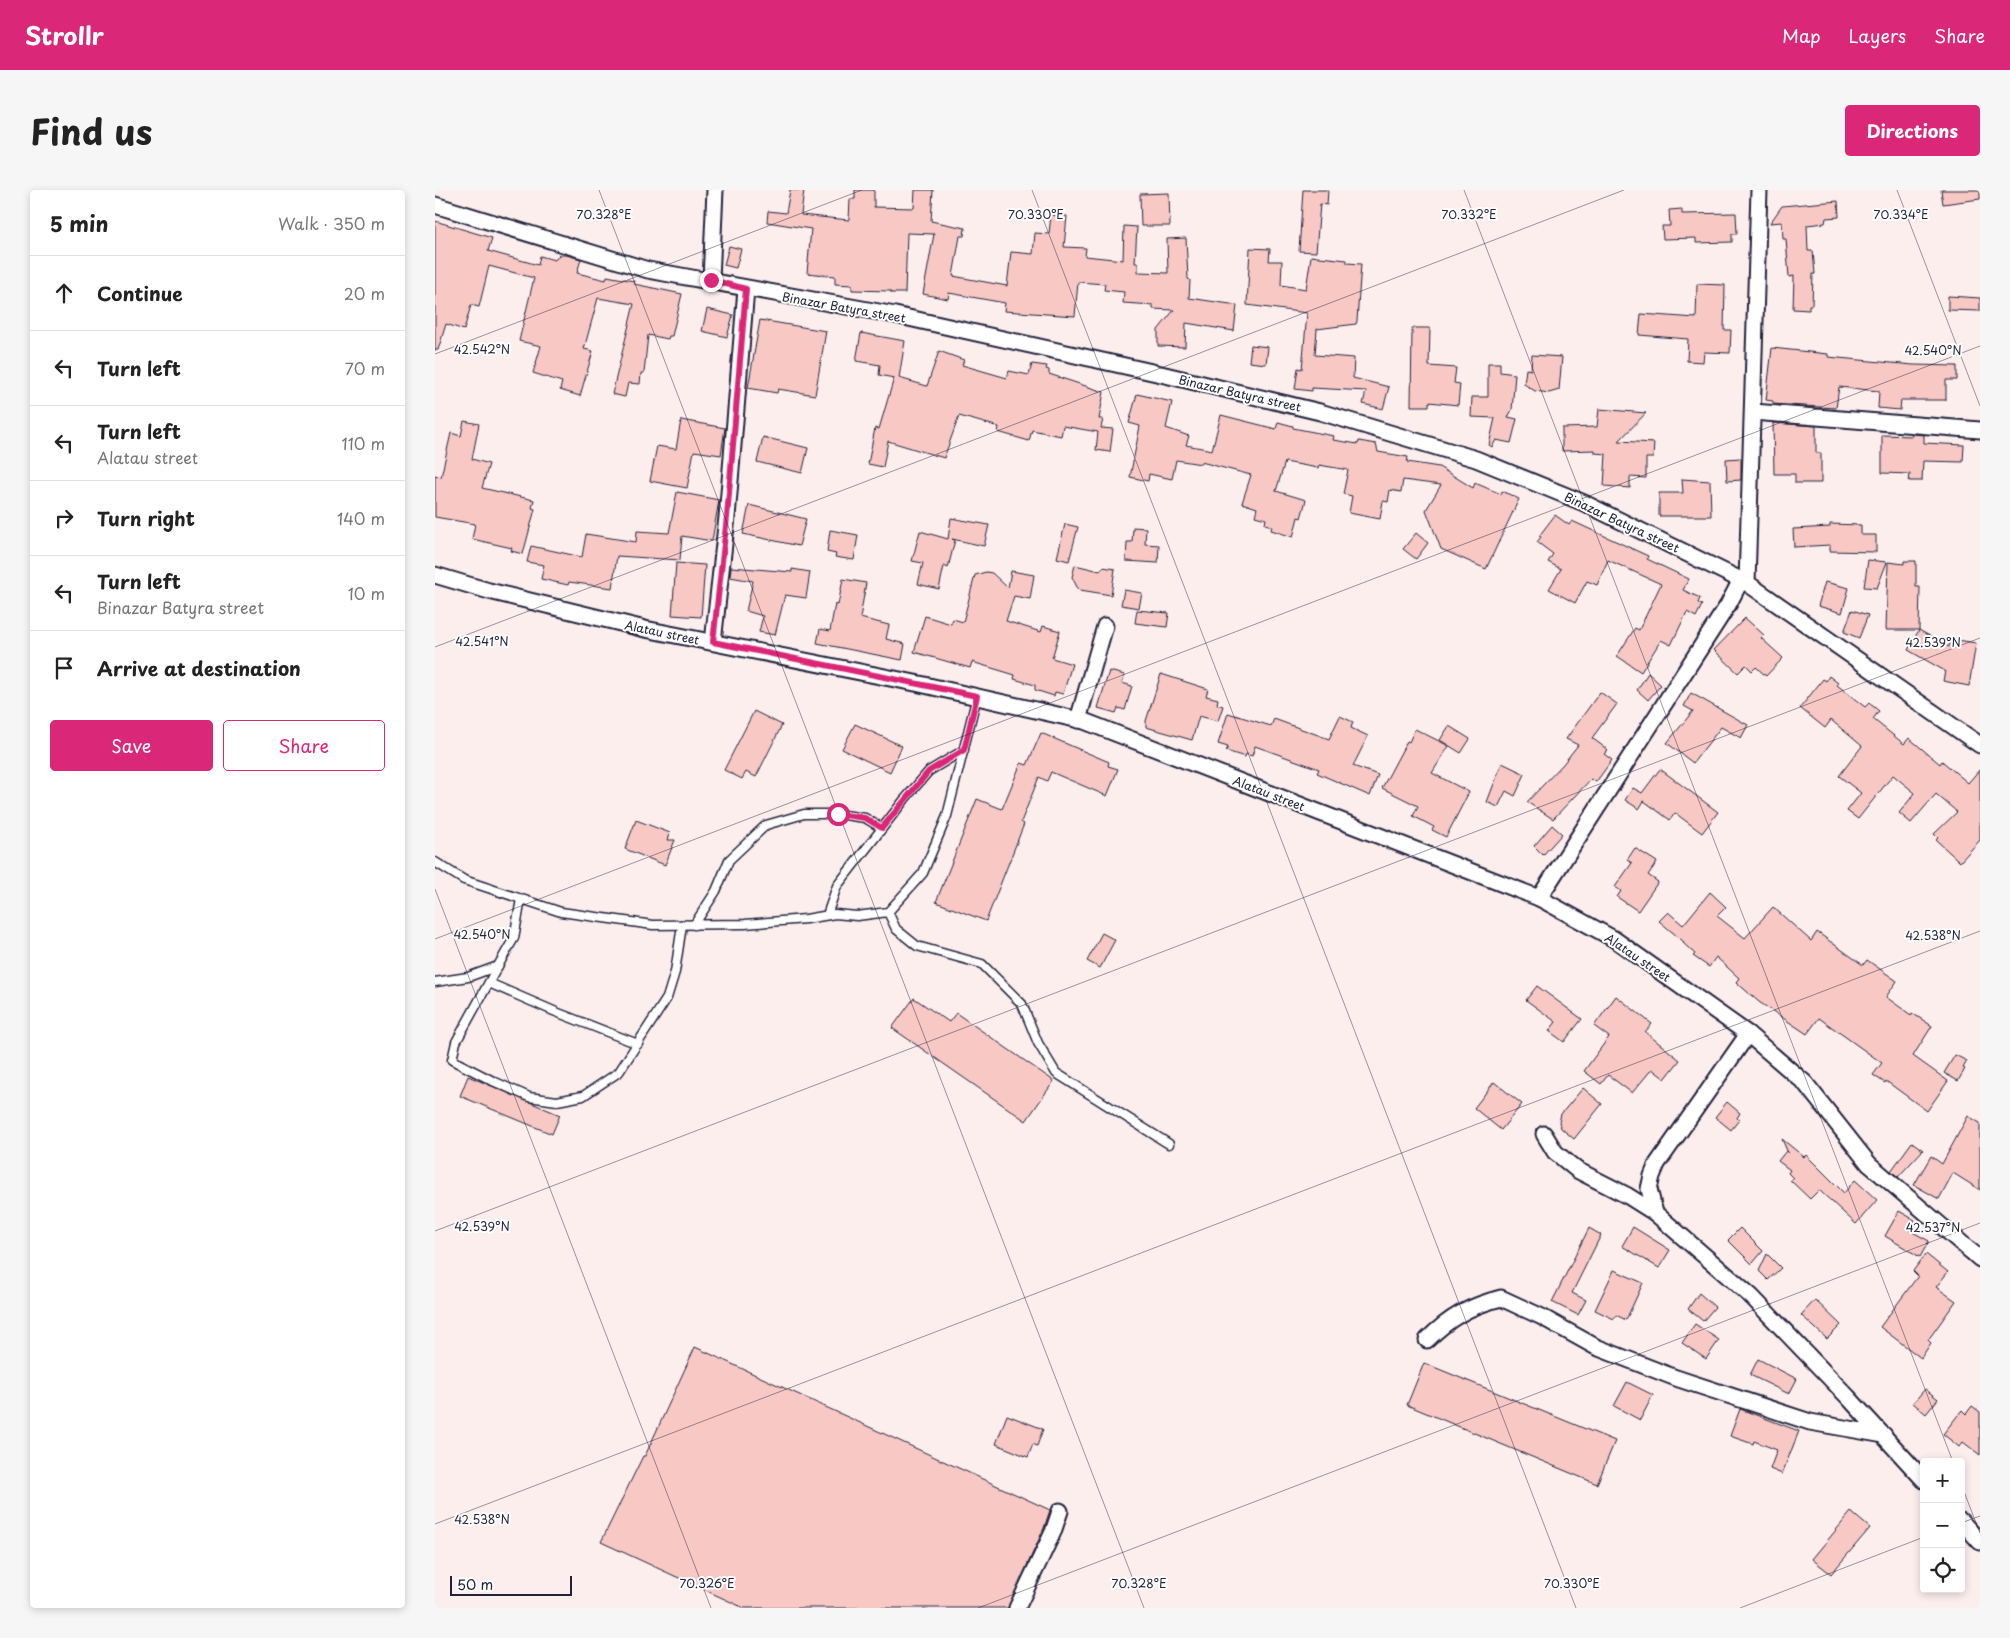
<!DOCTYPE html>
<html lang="en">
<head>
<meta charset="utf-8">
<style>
  :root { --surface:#fff; --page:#f6f6f6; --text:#222; --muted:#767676; --line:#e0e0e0; --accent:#db2777 }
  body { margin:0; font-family:"Playpen Sans",sans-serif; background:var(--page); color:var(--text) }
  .controls { position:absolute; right:15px; bottom:15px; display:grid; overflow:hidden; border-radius:5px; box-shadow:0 2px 8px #0003 }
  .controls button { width:45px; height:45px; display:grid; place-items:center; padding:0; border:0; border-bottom:1px solid var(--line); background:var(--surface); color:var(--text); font:25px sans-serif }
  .scale { position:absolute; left:15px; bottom:12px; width:122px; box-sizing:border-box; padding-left:5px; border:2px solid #22223b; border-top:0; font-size:14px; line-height:18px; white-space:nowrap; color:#22223b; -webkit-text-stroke:4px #fff; paint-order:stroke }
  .stop { position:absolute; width:15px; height:15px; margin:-11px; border:4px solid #db2777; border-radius:50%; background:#fff }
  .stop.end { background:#db2777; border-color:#fff; box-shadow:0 1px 5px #0008 }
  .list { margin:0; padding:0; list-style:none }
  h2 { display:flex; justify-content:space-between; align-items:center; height:65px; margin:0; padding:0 20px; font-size:21px }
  h2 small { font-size:16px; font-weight:400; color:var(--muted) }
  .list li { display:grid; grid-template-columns:32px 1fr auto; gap:15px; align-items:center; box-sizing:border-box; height:75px; padding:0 20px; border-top:1px solid var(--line) }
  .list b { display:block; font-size:19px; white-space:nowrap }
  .list p { margin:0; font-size:16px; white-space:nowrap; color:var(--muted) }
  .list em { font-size:16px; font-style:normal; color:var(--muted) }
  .actions { display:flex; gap:10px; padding:15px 20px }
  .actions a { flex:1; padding:11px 0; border:1px solid var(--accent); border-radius:5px; text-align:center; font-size:18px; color:var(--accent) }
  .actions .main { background:var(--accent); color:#fff }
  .icon { flex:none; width:28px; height:28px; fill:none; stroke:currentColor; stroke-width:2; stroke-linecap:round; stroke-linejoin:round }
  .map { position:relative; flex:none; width:1545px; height:1418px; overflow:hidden; border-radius:5px }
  header { display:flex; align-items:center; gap:30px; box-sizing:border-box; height:70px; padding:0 25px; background:var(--accent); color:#fff }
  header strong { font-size:24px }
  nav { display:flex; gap:28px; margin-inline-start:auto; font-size:18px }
  .intro { display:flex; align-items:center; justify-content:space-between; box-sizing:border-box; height:120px; padding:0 30px }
  h1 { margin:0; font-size:35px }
  .button { padding:12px 22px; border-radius:5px; background:var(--accent); color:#fff; font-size:18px; font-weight:700 }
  main { display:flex; gap:30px; padding:0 30px }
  aside { flex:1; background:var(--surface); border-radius:5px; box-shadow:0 2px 8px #0003 }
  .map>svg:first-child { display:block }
  .building { fill:#f8c8c5; stroke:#22223b }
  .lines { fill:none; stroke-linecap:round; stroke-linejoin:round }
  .service-casing { stroke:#22223b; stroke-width:11 }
  .minor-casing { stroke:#22223b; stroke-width:19 }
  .service { stroke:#fff; stroke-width:8 }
  .minor { stroke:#fff; stroke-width:15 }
  .route { stroke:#db2777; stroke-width:6 }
  .ticks { fill:none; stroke:#22223b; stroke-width:1; stroke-opacity:0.45 }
  .labels { text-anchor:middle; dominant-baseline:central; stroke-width:4; stroke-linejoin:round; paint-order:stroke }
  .street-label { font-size:12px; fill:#22223b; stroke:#fff }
  .ticks-label { font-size:12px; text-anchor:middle; fill:#22223b; stroke:#fff; stroke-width:4; stroke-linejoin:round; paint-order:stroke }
</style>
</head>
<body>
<header>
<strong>Strollr</strong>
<nav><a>Map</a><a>Layers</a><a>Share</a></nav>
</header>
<div class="intro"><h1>Find us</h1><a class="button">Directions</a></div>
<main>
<aside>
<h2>5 min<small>Walk · 350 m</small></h2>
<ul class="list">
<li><svg class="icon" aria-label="ahead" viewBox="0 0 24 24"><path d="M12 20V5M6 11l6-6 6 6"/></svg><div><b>Continue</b></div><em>20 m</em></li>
<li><svg class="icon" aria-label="left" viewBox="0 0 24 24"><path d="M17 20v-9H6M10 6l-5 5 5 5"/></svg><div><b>Turn left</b></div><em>70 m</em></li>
<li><svg class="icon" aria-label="left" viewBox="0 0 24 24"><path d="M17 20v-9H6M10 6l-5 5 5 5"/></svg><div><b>Turn left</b><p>Alatau street</p></div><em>110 m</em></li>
<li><svg class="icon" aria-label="right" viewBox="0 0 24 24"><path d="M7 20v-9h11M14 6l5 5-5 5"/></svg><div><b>Turn right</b></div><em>140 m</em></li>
<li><svg class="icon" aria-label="left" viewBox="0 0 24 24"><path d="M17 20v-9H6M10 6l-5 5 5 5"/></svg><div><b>Turn left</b><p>Binazar Batyra street</p></div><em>10 m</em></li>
<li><svg class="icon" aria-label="arrive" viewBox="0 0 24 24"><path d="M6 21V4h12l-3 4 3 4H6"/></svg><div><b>Arrive at destination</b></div></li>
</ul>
<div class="actions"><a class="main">Save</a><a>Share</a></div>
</aside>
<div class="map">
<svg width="1545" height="1418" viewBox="0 0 1545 1418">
  <rect width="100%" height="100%" fill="#fdeeee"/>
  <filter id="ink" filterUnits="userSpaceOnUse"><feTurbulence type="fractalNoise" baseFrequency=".02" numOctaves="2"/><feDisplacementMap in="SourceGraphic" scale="10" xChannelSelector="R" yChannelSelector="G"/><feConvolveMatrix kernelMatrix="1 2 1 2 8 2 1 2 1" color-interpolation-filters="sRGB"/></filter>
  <g filter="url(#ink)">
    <g class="building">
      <path d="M355 0H369L366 25 414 30 415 9H420V0H439V17L479 18 480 0H498L496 31 530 38 529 46H525L518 86 572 96 576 62 598 64 600 43 614 44 616 25 632 26 629 57 651 58 650 66 688 70 689 36 702 37 700 73H703V82L733 83 732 49 751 48 753 89 755 90 754 108 802 115 799 141 751 133 750 157 723 156V140L739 120 718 119V115L688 113 689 102 669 100 670 94 643 92 640 126 569 121 570 113 514 103 513 109 488 104 499 44 472 43 470 103H456V101L417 100V95L400 94V86L372 83 376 39 332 32 333 21 351 23Z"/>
      <path d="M868 0H893L892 15 885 14 881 62 864 61Z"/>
      <path d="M1506 0H1545V9L1508 14Z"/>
      <path d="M734 3 735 36H706L705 4Z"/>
      <path d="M1403 11 1404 27 1391 28 1390 33 1372 35 1373 61H1378L1380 84H1378L1377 115H1374V120L1358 119 1359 86 1354 87 1351 49H1348L1347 32 1335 33 1347 16Z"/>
      <path d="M1247 19V24L1301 23 1302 44H1297V52L1261 53V48L1228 49 1227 36H1235L1234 20Z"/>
      <path d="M0 31 57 48 53 61 103 75 105 66 120 70 124 65H131L146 69 142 83 171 90 172 86 199 91V94L247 104 237 146H234L233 149 213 145 209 183H206L205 194 193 193 190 207 177 204 199 114 163 108 149 159 158 161 145 206 125 200 127 192 98 183 106 156 84 151 99 88 54 76 44 117 36 115 29 140 11 134 3 160H0Z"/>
      <path d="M294 56 306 59 301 78 289 75Z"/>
      <path d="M815 58 835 59 834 71H847L846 95 871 99 876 66 912 70V73L926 74 922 131 921 134 882 139 880 165 919 168 918 188 954 197 948 219 928 214 931 201 877 198V201L860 199 863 178 867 179 872 123 812 115Z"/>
      <path d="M1262 94 1290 95 1289 140H1296L1295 163 1269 162 1268 172 1252 171 1253 149 1204 145 1206 124 1261 128Z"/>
      <path d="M1513 106 1545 108V121L1513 120Z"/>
      <path d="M272 119 298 125 292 147 267 141Z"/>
      <path d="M325 130 391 141 380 205 343 199 342 203 313 198Z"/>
      <path d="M977 138H995L994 176 1021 178 1019 193 1025 194 1023 215 994 212V216H976Z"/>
      <path d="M426 143 470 151 464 188 492 196 504 161 529 170 527 175 572 188 574 181 594 185 597 174 612 176 611 179 614 180V184L669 202 664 229H668L666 238 678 239 675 262 661 260 663 242 628 236 626 246 597 240 594 251 563 242 564 237 524 226 509 268 453 251 448 277 433 274 440 238 444 239 459 188 444 185 445 175 421 171Z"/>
      <path d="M816 155 833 157 831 174 814 172Z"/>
      <path d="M1337 158 1393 164V167L1478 175 1522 176V190H1511V210H1466L1465 220 1443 218 1444 201 1404 197 1401 218 1338 214V211L1331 210Z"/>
      <path d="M1097 165 1127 167 1124 200 1114 203 1100 201 1089 194 1091 179 1096 180Z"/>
      <path d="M1053 173H1065V182L1080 184 1077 220 1073 227 1082 229 1076 253 1061 250 1057 257 1054 255 1060 228 1036 227 1037 207H1053Z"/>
      <path d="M702 204 737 212 731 238 754 246 751 255 777 260 786 225 841 239 843 232 858 236V238L899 246 898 250 923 254 924 251 941 254 943 262 973 267 972 272 1004 277 1038 298 1040 293 1066 304 1067 301 1084 309 1051 379 1006 359 991 320 1006 295 968 290 966 302 955 300 953 312 948 311 945 329 914 323 917 306 908 304 913 280 884 275 883 278 850 272 841 301 871 310 866 328 863 327 858 347 836 340 837 336 830 334 831 329 820 326 822 318 807 313 816 285 766 272V274L741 270 737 289 714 284 713 291 695 287 705 236 694 233Z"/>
      <path d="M1164 219 1211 223 1184 251 1219 253 1218 268H1211V288L1195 287V298L1169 296 1171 264 1160 263V260L1127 261V238L1162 237Z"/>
      <path d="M246 230 290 238 286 265 259 261 252 298 215 291 222 256 241 259Z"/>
      <path d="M29 231 44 234 37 269 54 274 47 298 99 310 97 318 100 319 88 364 76 361 77 358 37 349 40 334 0 327V285L6 287 16 243 26 246Z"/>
      <path d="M1338 233 1381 236V263H1386V293H1360V284H1339Z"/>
      <path d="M1477 244 1489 245V253L1529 255 1528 272 1488 271 1487 291H1474L1475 284 1447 283V245L1477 246Z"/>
      <path d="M328 247 373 258 367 283 322 272Z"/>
      <path d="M1306 268V290L1292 291 1291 269Z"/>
      <path d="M1247 289 1275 291 1276 326H1224V303H1248Z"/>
      <path d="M242 302 284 310 277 351 247 346 245 370 182 366 177 398 134 392 133 395 106 389 109 375 92 372 96 356 147 367 151 344 201 352 202 341 234 343Z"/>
      <path d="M314 315 371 329 364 356 308 344Z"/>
      <path d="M1120 325 1134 335 1137 331 1213 366 1212 369 1254 389 1248 400 1265 408 1263 413 1267 415 1261 427 1252 422 1236 455 1226 450 1206 482 1182 466 1200 438 1204 440 1226 394 1173 370 1162 395 1152 391 1140 413 1114 399 1126 379 1113 372 1118 364 1102 352 1106 347 1104 346Z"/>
      <path d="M516 328 554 335 549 356 517 349 520 350 513 378 509 376 504 399 483 394 488 373 477 371 485 341 513 349Z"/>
      <path d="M630 334 643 337 634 371 622 368Z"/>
      <path d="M1395 334 1426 335V345H1441V362L1395 361V355L1359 357 1358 339 1395 337Z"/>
      <path d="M698 337 711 338 710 354 724 355 723 373 691 371 692 352H697Z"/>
      <path d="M395 340 423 345 419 370 400 367 401 364 392 362Z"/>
      <path d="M981 343 993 353 981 369 968 359Z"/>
      <path d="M1433 370 1452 372 1442 398 1429 397Z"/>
      <path d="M1469 371H1481V397H1485L1484 440H1451L1453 372 1469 374Z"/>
      <path d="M241 373 270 375 266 427 237 425Z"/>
      <path d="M640 375 665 381 668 377 680 379 676 405 645 400 642 397 637 387Z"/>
      <path d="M296 377 357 382V379L375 382 371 408 350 405 340 445 324 442 328 426 311 421 318 391 295 387Z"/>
      <path d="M576 381 599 385 595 409 579 406 571 431 606 442 608 436 625 441 617 468 637 474 628 504 620 502 619 506 600 500V495L579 489 580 485 537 472 535 478 479 462 490 426 516 434 518 429 528 432 540 385 551 382 557 383 573 398Z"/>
      <path d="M408 389 431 393 425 428 454 435 451 449 470 454 467 470 382 453 385 439 395 441 400 414 403 415Z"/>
      <path d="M1390 392 1414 398 1407 423 1383 416Z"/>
      <path d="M689 400 707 403 704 418 686 415Z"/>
      <path d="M702 420 734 423 732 437 700 433Z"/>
      <path d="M1417 420 1433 425 1424 448 1409 442Z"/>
      <path d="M1310 428 1329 445 1326 448 1348 468 1331 486 1321 477 1317 481 1311 475 1303 483 1279 460Z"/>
      <path d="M1484 440 1514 457 1516 449 1541 453 1534 496 1508 491 1510 481 1473 460Z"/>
      <path d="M674 481 690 485 687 493 697 496 690 520 683 518 681 523 663 518Z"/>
      <path d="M1213 483 1226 495 1213 510 1202 500Z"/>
      <path d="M726 484 773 499 771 506 783 509 782 514 788 516 783 531 764 526 757 550 711 537V531Z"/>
      <path d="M1394 486 1403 493 1402 495 1430 517 1434 513 1444 521 1438 529 1469 554 1474 548 1505 574 1507 571 1533 593 1545 579V650L1525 672 1501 650 1503 648 1499 644 1522 622 1501 604 1476 633 1464 623 1480 603 1458 585 1423 629 1412 621 1426 603 1404 586 1427 556 1396 530 1390 538 1365 518 1388 489 1391 491Z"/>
      <path d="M1165 502 1182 514 1157 548 1173 560 1169 564 1177 570 1161 592 1156 589 1118 629 1092 612 1128 574 1143 555 1131 549Z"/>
      <path d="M1256 503 1313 535 1306 548 1286 537 1258 573 1232 553 1258 521 1249 516Z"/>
      <path d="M319 521 347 535 321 587 311 582 307 589 289 580Z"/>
      <path d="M793 523 836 536 839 529 894 549 905 526 918 532 916 538 933 546 918 576 943 585 935 606 882 583 884 579 820 556 817 566 811 564 810 567 791 561 793 557 783 554Z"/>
      <path d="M420 534 467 556 455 582 407 559Z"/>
      <path d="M1014 536 1035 549 1026 563 1005 550Z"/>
      <path d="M980 539 1014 556 997 583 1034 602 1011 647 997 640 999 637 978 626 983 616 947 598 972 551 974 552Z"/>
      <path d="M606 543 674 572 673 576 683 579 672 606 616 582 612 591 604 587 586 632 589 634 551 731 501 712 542 609 567 619 586 573 592 575Z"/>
      <path d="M1067 573 1090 584 1080 606 1071 601 1063 617 1052 612Z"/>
      <path d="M1225 579 1283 622 1267 643 1240 623 1235 630 1209 611 1204 619 1190 610 1198 598 1207 603Z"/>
      <path d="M201 630 235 643 233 650H240L230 675 190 659Z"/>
      <path d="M1117 635 1127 644 1108 665 1099 656Z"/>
      <path d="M1200 658 1222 672 1213 685 1223 692 1203 721 1182 707 1186 701 1180 697 1197 673 1192 670Z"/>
      <path d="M1275 702 1291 717 1282 726 1310 748 1338 717 1376 751 1382 742 1428 775 1432 770 1462 791 1451 807 1476 825 1477 823 1497 836 1478 866 1513 891 1492 921 1451 891 1450 893 1438 885 1447 873 1384 828 1372 844 1324 812 1301 792 1304 788 1281 767 1274 777 1258 766 1260 764 1248 753 1249 752 1224 731 1233 722 1248 735Z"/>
      <path d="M667 743 680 750 665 778 652 771Z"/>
      <path d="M1102 796 1147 829 1129 852 1114 841 1121 832 1091 810Z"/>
      <path d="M1181 806 1217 834 1210 842 1245 870 1230 889 1217 879 1197 903 1173 885 1166 894 1149 881 1174 847 1159 836Z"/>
      <path d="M479 808 514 832 521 823 619 891 591 931 457 838Z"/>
      <path d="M1520 865 1532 871 1528 878 1530 879 1523 891 1509 883Z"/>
      <path d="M33 886 125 925 117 944 25 906Z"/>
      <path d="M1059 892 1087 914 1066 940 1039 918Z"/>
      <path d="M1148 898 1167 914 1139 949 1126 938 1124 932 1126 924Z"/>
      <path d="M1292 912 1305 923 1302 928 1304 930 1296 940 1280 927Z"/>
      <path d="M1533 926 1545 933V1000L1518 983 1504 1009 1479 995 1496 966 1507 974Z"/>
      <path d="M1347 949 1369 967 1371 965 1409 1003 1420 990 1442 1010 1421 1034 1384 1000 1375 1009 1355 990 1358 988 1353 983 1355 980 1343 971 1351 961 1353 963Z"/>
      <path d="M1477 952 1488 960 1463 987 1456 981Z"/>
      <path d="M1464 1021 1480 1030 1474 1040 1494 1051 1485 1067 1450 1046Z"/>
      <path d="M1198 1037 1235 1060 1224 1078 1187 1056Z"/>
      <path d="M1154 1038 1166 1045 1137 1103 1151 1110 1143 1125 1117 1112Z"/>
      <path d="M1305 1038 1328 1061 1317 1074 1293 1050Z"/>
      <path d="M1332 1064 1346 1078 1333 1090 1324 1081Z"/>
      <path d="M1491 1064 1513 1082 1501 1097 1521 1111 1493 1150 1496 1153 1486 1168 1445 1137 1483 1086 1478 1081Z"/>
      <path d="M1179 1080 1208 1093 1191 1130 1181 1125 1179 1129 1160 1120Z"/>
      <path d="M1264 1103 1280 1117 1268 1131 1253 1119Z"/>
      <path d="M1380 1110 1406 1135 1392 1149 1366 1125Z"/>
      <path d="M1260 1134 1284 1150 1271 1169 1247 1153Z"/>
      <path d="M260 1157 615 1320 609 1338 573 1418H309L166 1352 208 1266H210Z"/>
      <path d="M1323 1169 1362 1189 1354 1204 1315 1185Z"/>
      <path d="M989 1173 1180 1251 1162 1294 972 1215Z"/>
      <path d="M1192 1192 1218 1205 1205 1230 1179 1216Z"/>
      <path d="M1490 1199 1503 1209 1491 1224 1478 1213Z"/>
      <path d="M1537 1216 1545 1222V1265L1528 1252 1524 1257 1508 1244 1527 1220 1531 1224Z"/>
      <path d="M1305 1219 1364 1241 1347 1284 1335 1279 1342 1260 1319 1251 1318 1254 1295 1246Z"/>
      <path d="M572 1225 608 1239 602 1256 598 1254 593 1267 561 1254Z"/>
      <path d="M1416 1322 1435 1338 1396 1384 1377 1369Z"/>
    </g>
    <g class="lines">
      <defs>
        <g id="service">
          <path d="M0 672 29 690 126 722 218 735 310 734 371 729 400 724 422 726 453 722 488 683 512 626 542 506"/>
          <path d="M453 722 461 739 482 756 547 774 587 814 603 853 621 883 734 954"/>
          <path d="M392 725 402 696 470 609 494 581 529 560"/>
          <path d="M259 735 281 701 294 670 331 635 369 624H403L430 628 447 638"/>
          <path d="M63 776 21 852 17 870 58 891 94 907 122 911 148 906 184 882 232 808 240 782 247 735"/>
          <path d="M0 792 33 787 63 776 79 748 86 709"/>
          <path d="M54 793 121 822 203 854"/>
        </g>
        <g id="minor">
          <path d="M0 15 213 80 460 125 726 184 885 222 1041 269 1149 313 1312 393 1545 555"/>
          <path d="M276 90 280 0"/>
          <path d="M1318 222 1545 240"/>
          <path d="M0 385 54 401 210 439 485 494 649 531 1104 708 1179 749 1313 844 1370 893 1434 974 1545 1069"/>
          <path d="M1312 393 1324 0"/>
          <path d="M278 452 292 327 311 99"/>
          <path d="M643 530 670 436"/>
          <path d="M1104 708 1293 415 1306 390"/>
          <path d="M1313 844 1222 974 1217 986 1214 999 1220 1023 1317 1107 1413 1207 1489 1290"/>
          <path d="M1109 944 1120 962 1142 980 1193 1006 1220 1023"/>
          <path d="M992 1150C1015 1127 1035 1116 1066 1108L1107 1127 1161 1157 1241 1188 1375 1232 1449 1245"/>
          <path d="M1526 1331 1545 1352"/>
          <path d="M582 1418 618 1342 625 1321"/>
        </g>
      </defs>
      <use href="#service" class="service-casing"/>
      <use href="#minor" class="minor-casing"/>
      <use href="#service" class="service"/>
      <use href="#minor" class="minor"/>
    </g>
  </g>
  <g class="lines" filter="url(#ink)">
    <path class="route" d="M276 90 311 99 292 327 278 452 542 506 529 560 494 581 447 638 430 628 403 624"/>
  </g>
  <path class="ticks" d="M164 0 709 1418M597 0 1141 1418M1029 0 1518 1272M1462 0 1545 216M0 164 427 0M0 457 1189 0M0 699 276 1418M0 749 1545 156M0 1041 1545 448M1526 1294 1545 1343M1526 1333 1545 1326M0 1334 1545 741M543 1418 1545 1033M1305 1418 1489 1347"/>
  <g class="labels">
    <g class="street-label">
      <text transform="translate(409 117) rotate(10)">Binazar Batyra street</text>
      <text transform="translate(805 203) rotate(13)">Binazar Batyra street</text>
      <text transform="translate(1187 332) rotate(25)">Binazar Batyra street</text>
      <text transform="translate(227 442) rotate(12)">Alatau street</text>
      <text transform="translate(834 603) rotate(21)">Alatau street</text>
      <text transform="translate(1203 767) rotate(34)">Alatau street</text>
    </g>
  </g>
  <g class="ticks-label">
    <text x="169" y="29">70.328°E</text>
    <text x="601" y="29">70.330°E</text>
    <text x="1034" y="29">70.332°E</text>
    <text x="1466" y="29">70.334°E</text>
    <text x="47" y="164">42.542°N</text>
    <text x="1498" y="165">42.540°N</text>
    <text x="47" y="456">42.541°N</text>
    <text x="1498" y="457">42.539°N</text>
    <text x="47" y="749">42.540°N</text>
    <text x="1498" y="750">42.538°N</text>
    <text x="47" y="1041">42.539°N</text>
    <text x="1498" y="1042">42.537°N</text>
    <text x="47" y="1334">42.538°N</text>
    <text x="272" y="1398">70.326°E</text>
    <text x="704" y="1398">70.328°E</text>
    <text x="1137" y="1398">70.330°E</text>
  </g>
</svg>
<div class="controls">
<button>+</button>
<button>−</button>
<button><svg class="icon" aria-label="locate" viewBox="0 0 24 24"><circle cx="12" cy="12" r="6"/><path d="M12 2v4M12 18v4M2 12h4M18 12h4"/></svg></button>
</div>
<div class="scale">50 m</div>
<div class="stop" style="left:403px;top:624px"></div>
<div class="stop end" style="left:276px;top:90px"></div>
</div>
</main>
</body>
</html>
